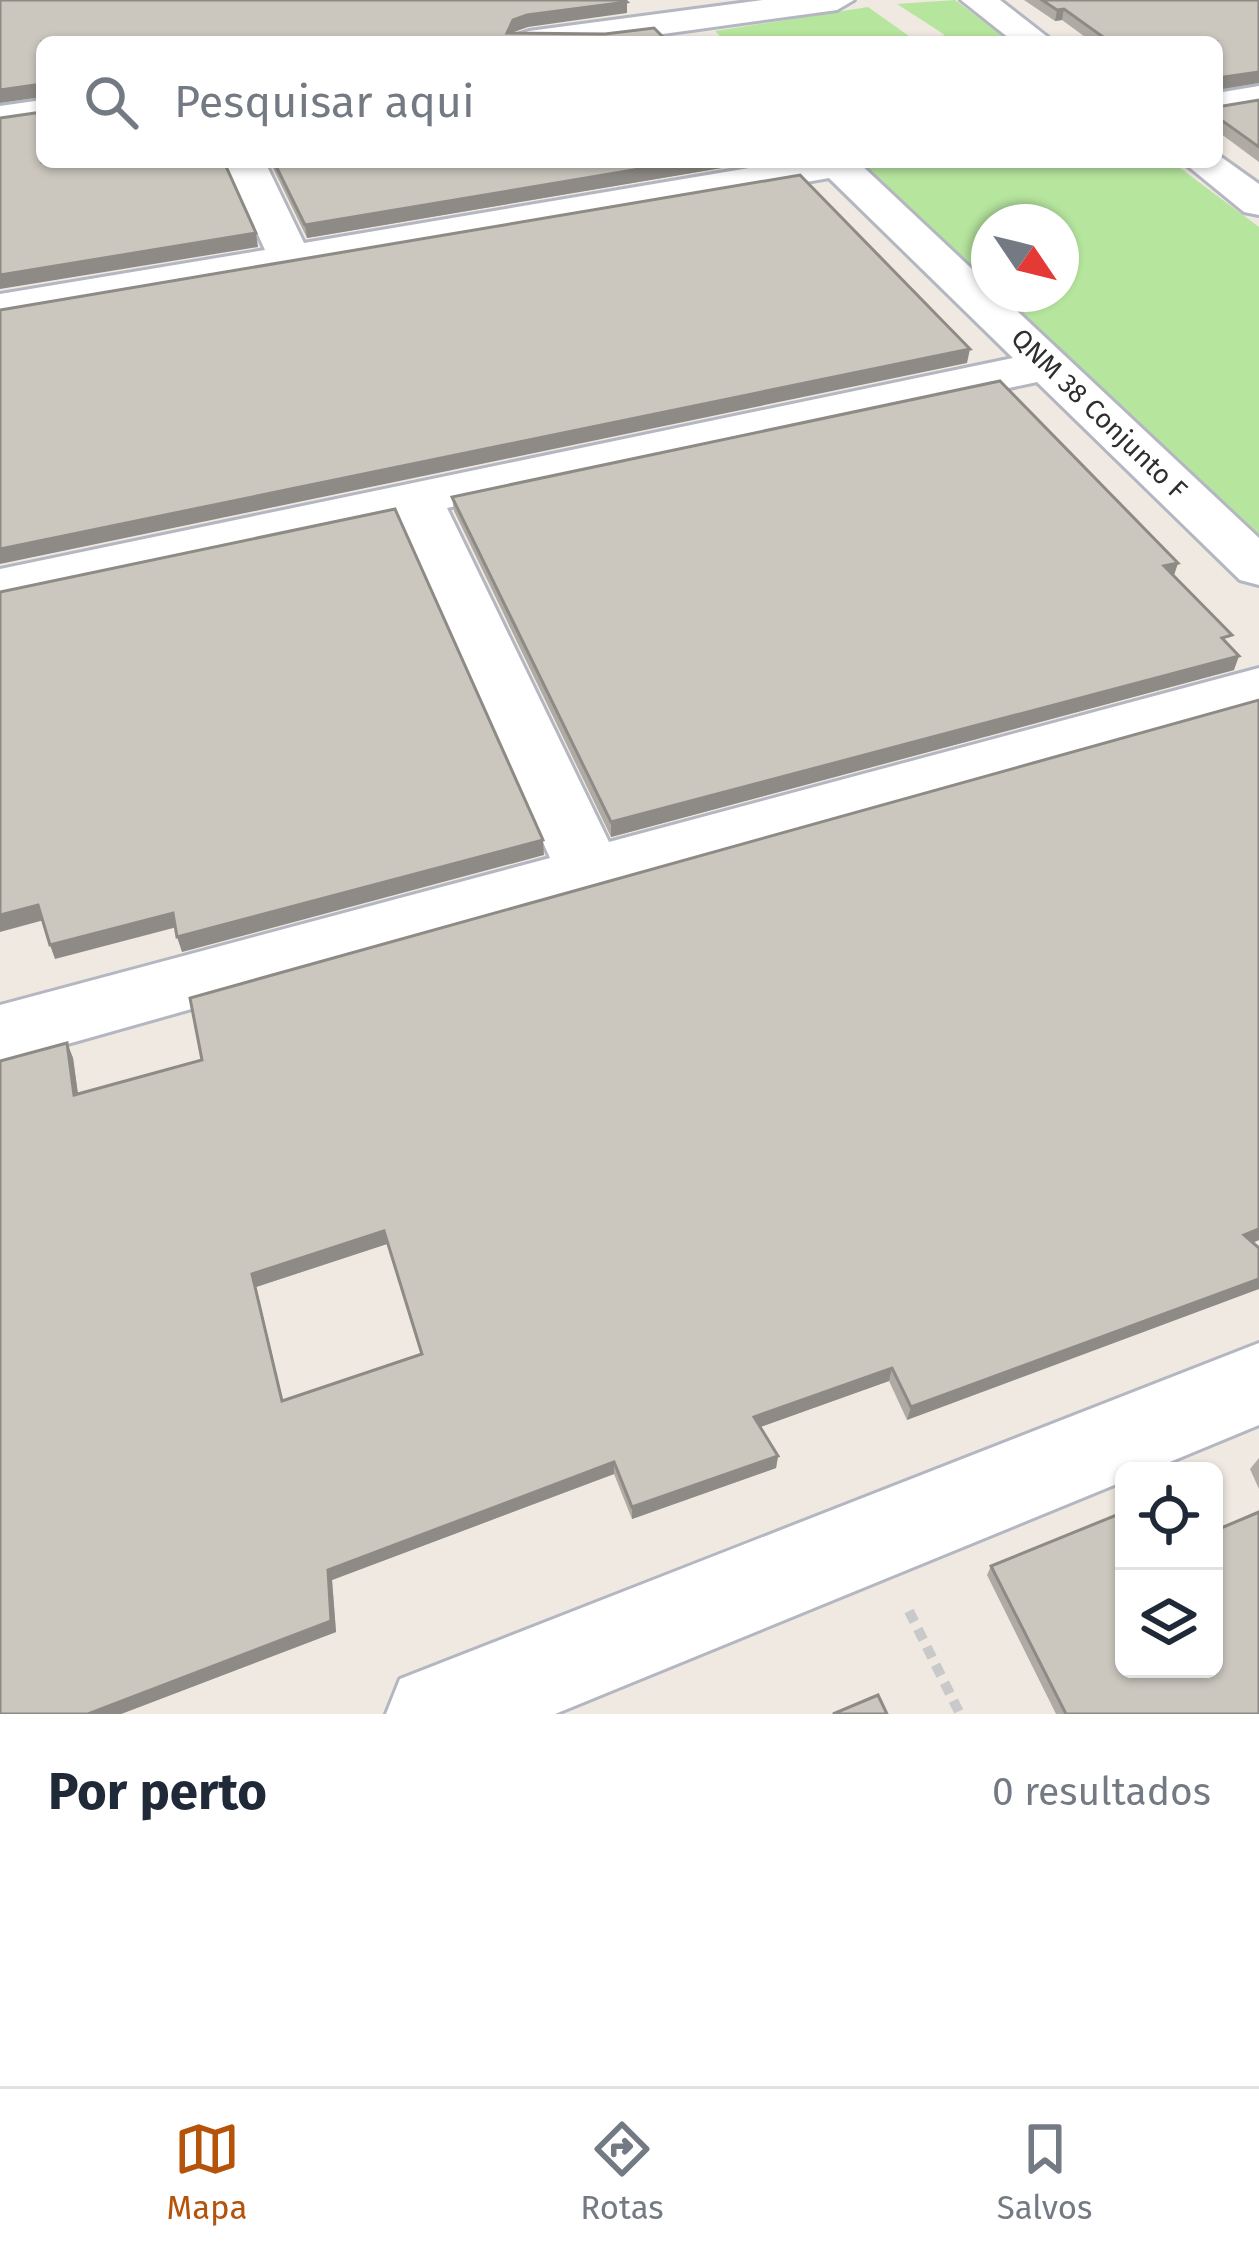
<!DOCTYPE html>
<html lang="pt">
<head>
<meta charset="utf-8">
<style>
  :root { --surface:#fff; --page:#f6f6f7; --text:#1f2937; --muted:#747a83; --line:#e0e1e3; --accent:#b45309 }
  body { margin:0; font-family:"Fira Sans",sans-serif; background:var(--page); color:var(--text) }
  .controls { position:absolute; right:36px; bottom:36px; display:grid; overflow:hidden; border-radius:18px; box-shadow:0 3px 9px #0004 }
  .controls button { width:108px; height:108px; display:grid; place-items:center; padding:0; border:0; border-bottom:3px solid var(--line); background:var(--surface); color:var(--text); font:60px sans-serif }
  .compass { position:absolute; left:971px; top:204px; width:108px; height:108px; border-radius:50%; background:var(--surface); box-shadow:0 3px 9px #0004; rotate:125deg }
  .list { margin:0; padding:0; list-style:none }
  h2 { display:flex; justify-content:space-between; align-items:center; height:156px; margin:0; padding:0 48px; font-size:51px }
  h2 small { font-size:39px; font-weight:400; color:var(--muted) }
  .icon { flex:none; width:66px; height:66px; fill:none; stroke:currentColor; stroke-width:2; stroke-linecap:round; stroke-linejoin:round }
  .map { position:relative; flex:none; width:1259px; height:1714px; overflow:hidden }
  .search { position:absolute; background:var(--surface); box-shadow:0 3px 9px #0004; left:36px; right:36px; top:36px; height:132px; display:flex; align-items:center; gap:30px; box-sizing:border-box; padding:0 42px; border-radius:18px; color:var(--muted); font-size:45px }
  .sheet { height:372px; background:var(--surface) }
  nav { display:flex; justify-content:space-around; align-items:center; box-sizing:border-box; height:168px; border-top:3px solid var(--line); background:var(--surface); font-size:33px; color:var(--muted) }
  nav a { display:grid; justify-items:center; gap:6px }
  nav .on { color:var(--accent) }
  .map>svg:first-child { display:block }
  .green { fill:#b6e59e }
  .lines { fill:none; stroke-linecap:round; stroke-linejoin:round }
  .minor-casing { stroke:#b4b7c1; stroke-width:6 }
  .path { stroke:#c9c9c9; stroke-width:10; stroke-dasharray:12 8; stroke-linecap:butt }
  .minor { fill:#fff; fill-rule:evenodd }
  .wall { fill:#afaba4; fill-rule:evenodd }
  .shaded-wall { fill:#8e8b86 }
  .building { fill:#cbc7bf; stroke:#8e8b86; stroke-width:3; fill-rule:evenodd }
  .labels { text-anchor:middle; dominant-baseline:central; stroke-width:12; stroke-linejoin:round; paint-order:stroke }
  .far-street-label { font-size:27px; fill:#2e2e2e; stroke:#fff }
</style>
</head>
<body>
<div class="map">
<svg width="1259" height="1714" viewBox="0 0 1259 1714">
  <rect width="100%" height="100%" fill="#efe9e1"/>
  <g class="green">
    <path d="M955 0 1011 42H726L715 31 868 7 916 41 945 35 897 4Z"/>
    <path d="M854 162H1172L1259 227V543L994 294H1061V222H989V289Z"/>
  </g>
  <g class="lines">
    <defs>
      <g id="minor">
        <path d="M763 0H854L837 10 605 42H511L517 35 529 31Z"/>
        <path d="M961 0H1000L1054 42H1014Z"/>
        <path d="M1259 86V108L1217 115V93Z"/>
        <path d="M42 100V122L0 128V106Z"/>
        <path d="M1217 154 1259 184V215L1244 212 1183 162H1217Z"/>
        <path d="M225 162H265L304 243 784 162H858L989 285V294H999L1259 538V585L1240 580 1037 382 447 508 609 842 1259 668V708L0 1063V1005L550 858 399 518 0 603V569L1013 358 829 178 0 322V294L265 250Z"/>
        <path d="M1259 1343V1425L1148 1471H1124V1481L555 1714H386L400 1679Z"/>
      </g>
    </defs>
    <use href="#minor" class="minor-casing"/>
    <path class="path" d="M909 1611 960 1714"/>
    <use href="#minor" class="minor"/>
  </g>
  <g class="wall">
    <path d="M1024 0H1259L1217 42H1092L1062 20 1055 21Z"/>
    <path d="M1217 100V107L1259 100V162L1217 131Z"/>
    <path d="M270 162H757L307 238Z"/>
    <path d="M452 497 1178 563 1174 576 1229 645 1234 670 611 837 454 511Z"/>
    <path d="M1259 700V1240L907 1420 889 1381 760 1427 778 1456 776 1468 632 1519 614 1474 332 1580 336 1632 121 1714 67 1043 73 1058 78 1094 202 1060ZM387 1244 421 1355 283 1401 256 1287Z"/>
    <path d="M1259 1458V1489L1250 1469Z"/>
    <path d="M991 1566 1124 1669 1259 1714H1056L987 1575Z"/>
  </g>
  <g class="shaded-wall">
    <path d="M627 2V13L528 27 514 32 509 42 507 33 513 20 527 15Z"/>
    <path d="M1064 9 1062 20 1055 21 1057 10Z"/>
    <path d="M1259 72V83L1217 90V78Z"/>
    <path d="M42 84V97L0 103V90Z"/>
    <path d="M681 162H757L307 238 305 225Z"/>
    <path d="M256 233 258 247 0 289V275Z"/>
    <path d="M970 349 967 363 0 564V549Z"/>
    <path d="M1178 563 1173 577 1164 566Z"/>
    <path d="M1239 656 1234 670 611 837V822Z"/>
    <path d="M543 840 544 855 182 952 177 937Z"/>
    <path d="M38 905 44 920 0 932V915Z"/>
    <path d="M173 913 177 927 55 959 50 945Z"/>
    <path d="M67 1043 73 1058 80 1109 74 1095Z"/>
    <path d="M1259 1229V1240L1237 1248 1244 1235Z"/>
    <path d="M384 1231 387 1244 256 1287 286 1414 252 1274Z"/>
    <path d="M1259 1279V1289L907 1420 911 1407Z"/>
    <path d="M892 1368 889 1381 752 1430 754 1417Z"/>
    <path d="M778 1456 776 1468 632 1519V1507Z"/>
    <path d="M614 1462V1474L332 1580 336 1632 121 1714H88L328 1570Z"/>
  </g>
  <g class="building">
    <path d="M0 0H625L627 2 527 15 513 20 507 33 605 34 654 28 668 42H42V103V84L0 90Z"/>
    <path d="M1042 0H1259V72L1217 78V42H1110L1064 9 1057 10Z"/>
    <path d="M1217 100V107L1259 100V147L1217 117Z"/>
    <path d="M42 112V162H224L256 233 0 275V118Z"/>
    <path d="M274 162H681L305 225Z"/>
    <path d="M800 175 970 349 0 549V310Z"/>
    <path d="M1000 381 1178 563 1164 566 1232 635 1222 638 1239 656 611 822 452 497Z"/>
    <path d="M395 509 543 840 177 937 173 913 50 945 38 905 0 915V592Z"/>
    <path d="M1259 700V1229L1244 1235 1259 1248V1279L911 1407 892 1368 754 1417 778 1456 632 1507 614 1462 328 1570 331 1621 88 1714H0V1061L67 1043 74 1095 202 1060 190 998ZM384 1231 422 1354 282 1401 252 1274Z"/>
    <path d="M1124 1512V1669H1214V1531L1259 1512V1714H1066L991 1566Z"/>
    <path d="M878 1695 887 1714H833Z"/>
  </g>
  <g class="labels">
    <g class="far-street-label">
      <text transform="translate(1099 414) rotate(44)">QNM 38 Conjunto F</text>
    </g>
  </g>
</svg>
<div class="controls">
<button><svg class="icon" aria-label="locate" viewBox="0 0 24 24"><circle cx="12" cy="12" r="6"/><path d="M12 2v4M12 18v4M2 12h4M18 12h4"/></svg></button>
<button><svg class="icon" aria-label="layers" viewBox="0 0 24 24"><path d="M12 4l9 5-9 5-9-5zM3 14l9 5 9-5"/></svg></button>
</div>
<svg class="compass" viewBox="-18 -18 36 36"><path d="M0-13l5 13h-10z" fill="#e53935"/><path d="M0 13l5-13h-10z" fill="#747a83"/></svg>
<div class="search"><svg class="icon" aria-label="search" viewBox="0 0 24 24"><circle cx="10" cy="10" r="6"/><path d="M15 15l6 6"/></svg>Pesquisar aqui</div>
</div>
<section class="sheet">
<h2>Por perto<small>0 resultados</small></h2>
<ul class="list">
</ul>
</section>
<nav>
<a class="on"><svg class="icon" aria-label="map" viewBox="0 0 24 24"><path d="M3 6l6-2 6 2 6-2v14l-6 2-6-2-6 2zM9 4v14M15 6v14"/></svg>Mapa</a>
<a><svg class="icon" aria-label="directions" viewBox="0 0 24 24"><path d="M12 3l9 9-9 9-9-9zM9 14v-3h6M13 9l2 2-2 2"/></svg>Rotas</a>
<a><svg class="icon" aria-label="saved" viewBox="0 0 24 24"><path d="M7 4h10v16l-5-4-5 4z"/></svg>Salvos</a>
</nav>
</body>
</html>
